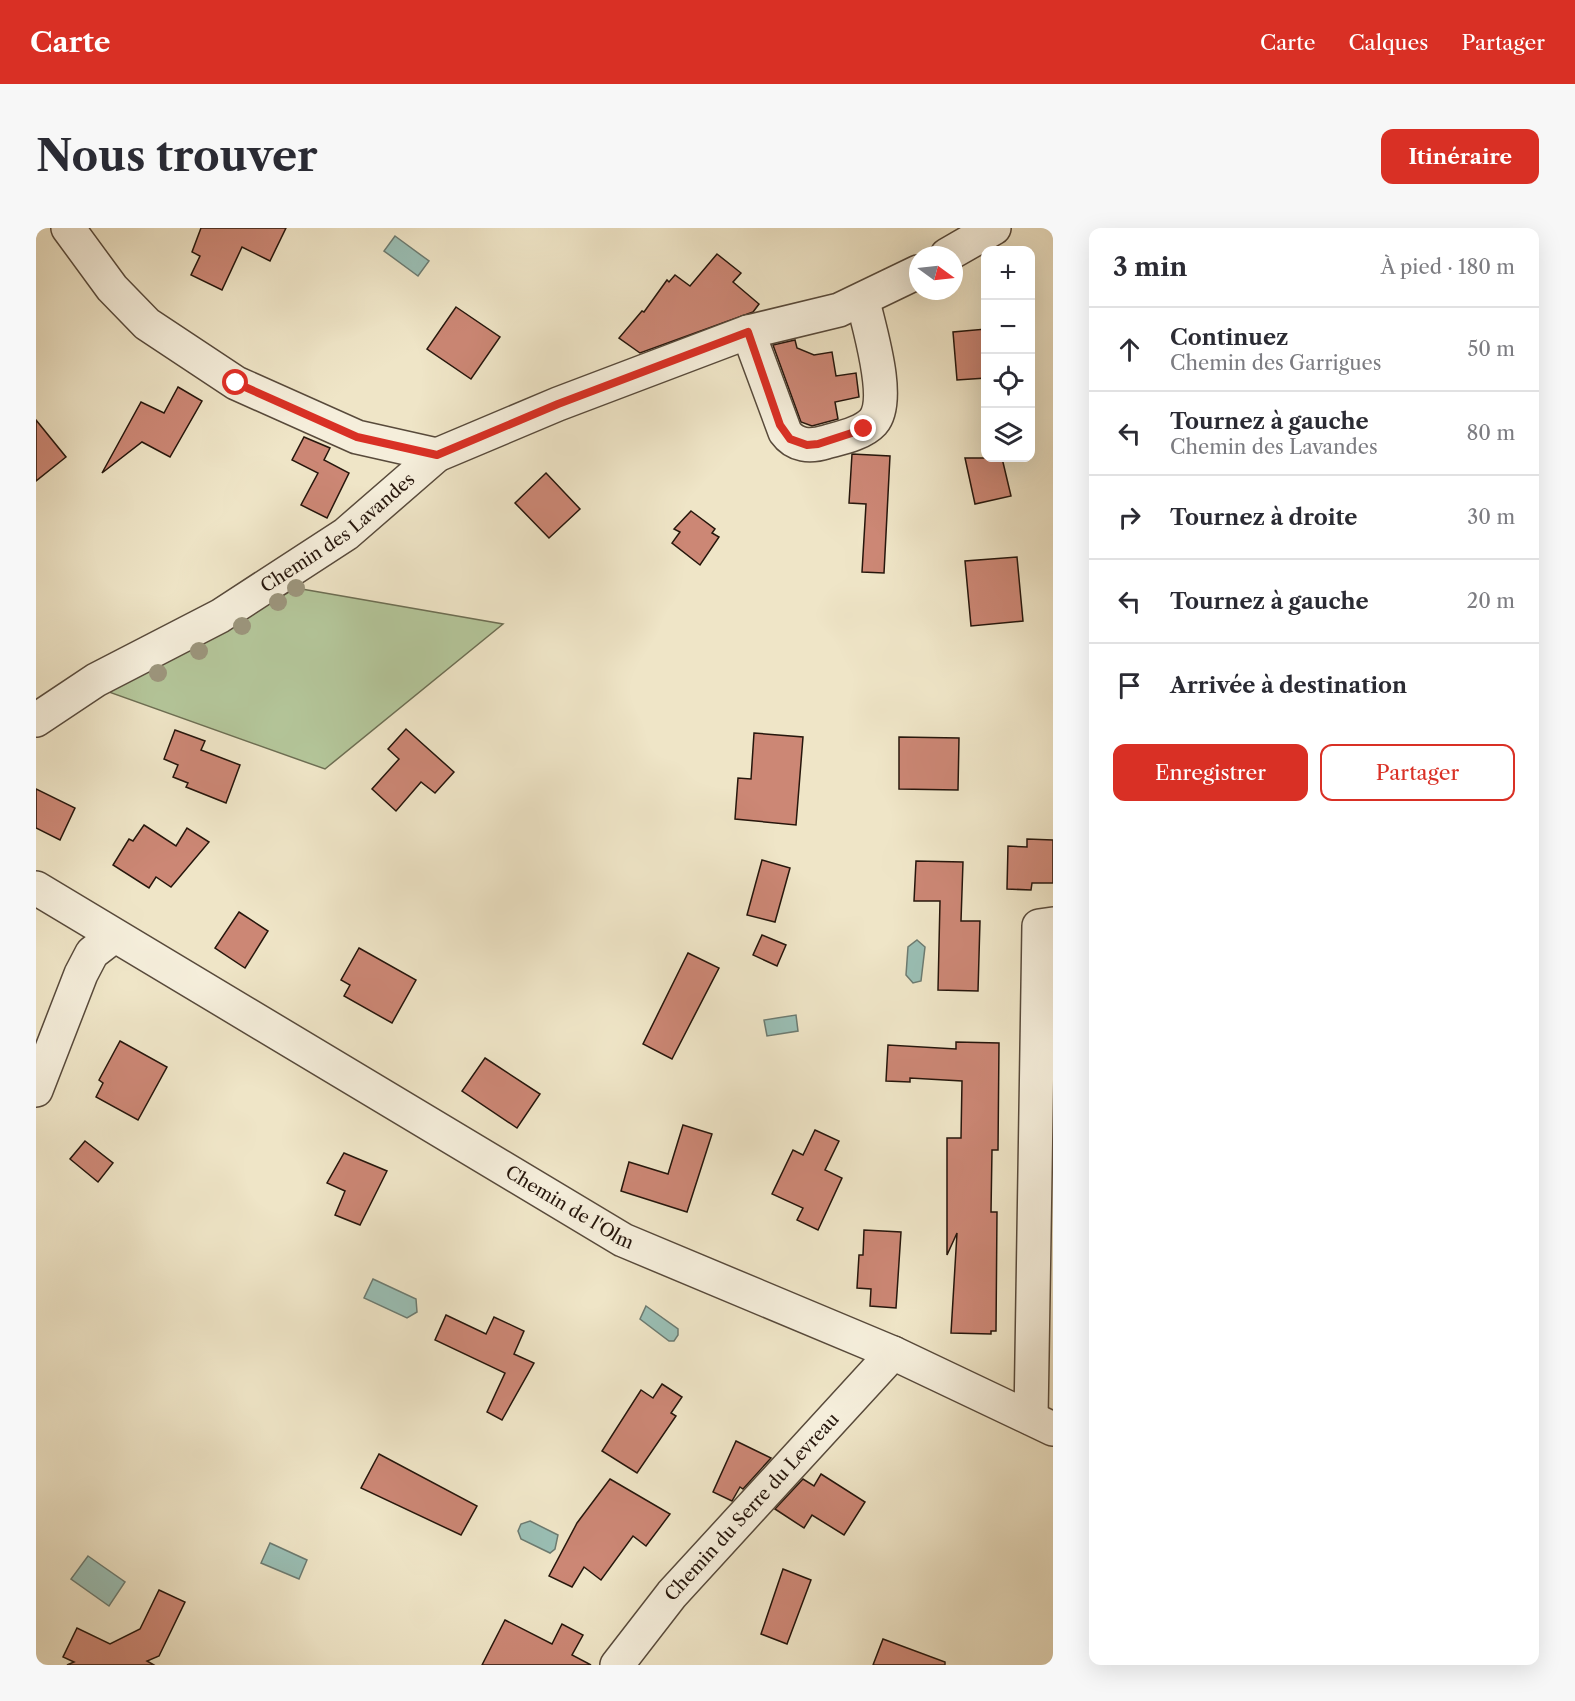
<!DOCTYPE html>
<html lang="fr">
<head>
<meta charset="utf-8">
<style>
  :root { --surface:#fff; --page:#f7f7f7; --text:#2b2b33; --muted:#7c7c81; --line:#e1e1e2; --accent:#d93025 }
  body { margin:0; font-family:"Libre Caslon Text",serif; background:var(--page); color:var(--text) }
  .controls { position:absolute; right:18px; top:18px; display:grid; overflow:hidden; border-radius:12px; box-shadow:0 6px 24px #0002 }
  .controls button { width:54px; height:54px; display:grid; place-items:center; padding:0; border:0; border-bottom:2px solid var(--line); background:var(--surface); color:var(--text); font:30px sans-serif }
  .compass { position:absolute; left:873px; top:18px; width:54px; height:54px; border-radius:50%; background:var(--surface); box-shadow:0 6px 24px #0002; rotate:105deg }
  .stop { position:absolute; width:18px; height:18px; margin:-14px; border:4px solid #d93025; border-radius:50%; background:#fff }
  .stop.end { background:#d93025; border-color:#fff; box-shadow:0 2px 6px #0008 }
  .list { margin:0; padding:0; list-style:none }
  h2 { display:flex; justify-content:space-between; align-items:center; height:78px; margin:0; padding:0 24px; font-size:26px }
  h2 small { font-size:20px; font-weight:400; color:var(--muted) }
  .list li { display:grid; grid-template-columns:39px 1fr auto; gap:18px; align-items:center; box-sizing:border-box; height:84px; padding:0 24px; border-top:2px solid var(--line) }
  .list b { display:block; font-size:22px; white-space:nowrap }
  .list p { margin:0; font-size:20px; white-space:nowrap; color:var(--muted) }
  .list em { font-size:20px; font-style:normal; color:var(--muted) }
  .actions { display:flex; gap:12px; padding:18px 24px }
  .actions a { flex:1; padding:14px 0; border:2px solid var(--accent); border-radius:12px; text-align:center; font-size:21px; color:var(--accent) }
  .actions .main { background:var(--accent); color:#fff }
  .icon { flex:none; width:33px; height:33px; fill:none; stroke:currentColor; stroke-width:2; stroke-linecap:round; stroke-linejoin:round }
  .map { position:relative; flex:none; width:1017px; height:1437px; overflow:hidden; border-radius:12px }
  header { display:flex; align-items:center; gap:36px; box-sizing:border-box; height:84px; padding:0 30px; background:var(--accent); color:#fff }
  header strong { font-size:28px }
  nav { display:flex; gap:33px; margin-inline-start:auto; font-size:21px }
  .intro { display:flex; align-items:center; justify-content:space-between; box-sizing:border-box; height:144px; padding:0 36px }
  h1 { margin:0; font-size:42px }
  .button { padding:15px 27px; border-radius:12px; background:var(--accent); color:#fff; font-size:21px; font-weight:700 }
  main { display:flex; gap:36px; padding:0 36px }
  aside { flex:1; background:var(--surface); border-radius:12px; box-shadow:0 6px 24px #0002 }
  .map>svg:first-child { display:block }
  .green { fill:#b4c69a; stroke:#6d6e53; stroke-width:1.5 }
  .water { fill:#9abfb5; stroke:#6c7b71; stroke-width:1.5 }
  .building { fill:#cc8775; stroke:#26160c; stroke-width:1.5 }
  .lines { fill:none; stroke-linecap:round; stroke-linejoin:round }
  .minor-casing { stroke:#584a3b; stroke-width:36 }
  .minor { stroke:#f5eedb; stroke-width:33 }
  .tree { fill:#9c957c }
  .route { stroke:#d93025; stroke-width:8 }
  .labels { text-anchor:middle; dominant-baseline:central; stroke-width:5; stroke-linejoin:round; paint-order:stroke }
  .street-label { font-size:18px; fill:#26160c; stroke:#f5eedb }
</style>
</head>
<body>
<header>
<strong>Carte</strong>
<nav><a>Carte</a><a>Calques</a><a>Partager</a></nav>
</header>
<div class="intro"><h1>Nous trouver</h1><a class="button">Itinéraire</a></div>
<main>
<div class="map">
<svg width="1017" height="1437" viewBox="0 0 1017 1437">
  <rect width="100%" height="100%" fill="#efe5c7"/>
  <filter id="stains"><feTurbulence type="fractalNoise" baseFrequency=".00333" numOctaves="4"/><feColorMatrix values="0 0 0 0 .2 0 0 0 0 .09 0 0 0 0 .02 0 0 0 .5 -.17"/></filter>
  <radialGradient id="worn" r=".72"><stop offset=".6" stop-color="#630" stop-opacity="0"/><stop offset="1" stop-color="#630" stop-opacity=".3"/></radialGradient>
  <path class="green" d="M260 360 467 396 289 541 70 463 159 418Z"/>
  <g class="water">
    <path d="M359 8 393 33 382 48 348 23Z"/>
    <path d="M881 712 889 719 885 753 877 755 870 747 872 719Z"/>
    <path d="M760 787 762 803 731 808 728 792Z"/>
    <path d="M337 1051 380 1071 381 1084 371 1090 328 1070Z"/>
    <path d="M610 1078 642 1101V1107L638 1113H633L604 1091Z"/>
    <path d="M494 1293 522 1307 519 1321 514 1325 485 1311 482 1303 485 1296Z"/>
    <path d="M234 1315 271 1332 263 1351 225 1335Z"/>
    <path d="M52 1328 89 1354 73 1378 35 1351Z"/>
  </g>
  <g class="building">
    <path d="M165 0H250L234 33 206 19 186 62 155 47 164 28 156 24Z"/>
    <path d="M681 26 705 45 697 54 723 76 717 84 604 125 583 110 606 83 608 84 631 52 633 54 639 47 654 58Z"/>
    <path d="M420 79 464 109 435 151 391 121Z"/>
    <path d="M950 101V150L921 152 917 104Z"/>
    <path d="M759 112 761 120 778 127 796 124 800 148 820 145 823 169 799 174 802 191 776 198 765 194 737 117Z"/>
    <path d="M142 159 166 173 134 229 106 214 66 245 105 174 128 185Z"/>
    <path d="M0 192 30 229 0 253Z"/>
    <path d="M268 209 294 220 288 232 313 245 291 290 265 277 282 245 256 232Z"/>
    <path d="M816 226 854 228 848 345 826 344 830 276 813 275Z"/>
    <path d="M929 230H966L975 268 939 276Z"/>
    <path d="M510 245 544 281 513 310 479 275Z"/>
    <path d="M655 283 679 301 676 305 683 309 664 337 636 315 644 304 638 301Z"/>
    <path d="M981 329 987 393 935 398 929 333Z"/>
    <path d="M370 501 418 544 399 565 385 554 360 583 336 561 363 531 352 521Z"/>
    <path d="M139 502 169 513 165 522 204 537 190 575 150 559 152 555 137 549 142 537 128 531Z"/>
    <path d="M718 505 767 509 760 597 699 591 702 550 715 551Z"/>
    <path d="M863 509 923 510 922 562 863 561Z"/>
    <path d="M0 561 39 580 24 612 0 600Z"/>
    <path d="M108 597 140 618 151 600 173 614 135 659 120 649 113 660 77 637 93 611 97 613Z"/>
    <path d="M991 611 1017 612V655H996L995 662 971 661 972 618 991 619Z"/>
    <path d="M726 632 754 640 739 694 711 687Z"/>
    <path d="M880 633 927 634 925 693H944L942 763 902 762 904 673H878Z"/>
    <path d="M203 684 232 703 209 740 179 720Z"/>
    <path d="M726 707 750 717 741 738 717 727Z"/>
    <path d="M323 720 380 752 356 795 308 768 314 757 305 752Z"/>
    <path d="M652 725 683 740 636 831 607 816Z"/>
    <path d="M84 813 131 839 102 892 60 869 67 855 63 852Z"/>
    <path d="M920 814 963 815 962 922H956L955 984H961L960 1103H955V1106L915 1105 921 1005 911 1027V910H925L926 853 874 850V854L850 853 852 817 920 821Z"/>
    <path d="M449 830 504 866 481 900 426 863Z"/>
    <path d="M647 897 676 906 651 984 585 963 593 934 632 946Z"/>
    <path d="M779 902 803 913 789 942 806 950 782 1002 761 992 767 980 736 966 757 922 767 927Z"/>
    <path d="M49 913 77 935 62 954 34 931Z"/>
    <path d="M308 925 351 943 324 997 299 987 309 963 291 955Z"/>
    <path d="M828 1002 865 1004 860 1080 834 1078 835 1061 821 1060 823 1027H827Z"/>
    <path d="M410 1087 450 1106 458 1089 488 1103 478 1126 498 1135 466 1192 451 1184 469 1145 399 1112Z"/>
    <path d="M626 1156 646 1169 635 1185 640 1188 601 1245 566 1223 605 1162 617 1170Z"/>
    <path d="M700 1213 735 1230 707 1261 704 1259 696 1273 677 1264Z"/>
    <path d="M343 1226 441 1278 425 1307 325 1260Z"/>
    <path d="M785 1246 829 1274 808 1307 776 1287 768 1300 739 1281 767 1251 778 1258Z"/>
    <path d="M574 1251 634 1286 610 1318 597 1308 565 1352 548 1339 536 1359 513 1348 541 1295Z"/>
    <path d="M747 1341 775 1352 751 1416 725 1406Z"/>
    <path d="M123 1362 149 1374 123 1428 111 1433 118 1437H31L38 1434 27 1429 41 1400 74 1416 104 1401Z"/>
    <path d="M469 1392 516 1416 526 1396 547 1407 536 1427 555 1437H446Z"/>
    <path d="M847 1411 909 1434V1437H837Z"/>
  </g>
  <g class="lines">
    <defs>
      <g id="minor">
        <path d="M32 0 76 60 111 96 200 155 321 209 401 227"/>
        <path d="M911 27 958 0"/>
        <path d="M712 104 749 204C759 218 774 219 790 214 804 210 826 206 837 194 856 172 833 100 827 73"/>
        <path id="s1" d="M0 492 60 452 184 388 310 306 401 227 522 176 712 104 803 82 882 44"/>
        <path id="s2" d="M0 660 587 1012 857 1125 1017 1201"/>
        <path d="M0 862 45 746 56 725 78 708"/>
        <path d="M995 1190 1003 698 1017 696"/>
        <path id="s3" d="M581 1437 636 1366 857 1125"/>
      </g>
    </defs>
    <use href="#minor" class="minor-casing"/>
    <use href="#minor" class="minor"/>
  </g>
  <g class="tree">
    <circle cx="260" cy="360" r="9"/>
    <circle cx="242" cy="374" r="9"/>
    <circle cx="206" cy="398" r="9"/>
    <circle cx="163" cy="423" r="9"/>
    <circle cx="122" cy="445" r="9"/>
  </g>
  <g class="lines">
    <path class="route" d="M200 155 321 209 401 227 522 176 712 104 744 197 754 211 771 217 782 216 828 201"/>
  </g>
  <g class="labels">
    <g class="street-label">
      <text stroke="none"><textPath href="#s1" startOffset="356">Chemin des Lavandes</textPath></text>
      <text stroke="none"><textPath href="#s2" startOffset="622">Chemin de l'Olm</textPath></text>
      <text stroke="none"><textPath href="#s3" startOffset="208">Chemin du Serre du Levreau</textPath></text>
    </g>
  </g>
  <rect width="100%" height="100%" filter="url(#stains)"/>
  <rect width="100%" height="100%" fill="url(#worn)"/>
</svg>
<div class="controls">
<button>+</button>
<button>−</button>
<button><svg class="icon" aria-label="locate" viewBox="0 0 24 24"><circle cx="12" cy="12" r="6"/><path d="M12 2v4M12 18v4M2 12h4M18 12h4"/></svg></button>
<button><svg class="icon" aria-label="layers" viewBox="0 0 24 24"><path d="M12 4l9 5-9 5-9-5zM3 14l9 5 9-5"/></svg></button>
</div>
<svg class="compass" viewBox="-18 -18 36 36"><path d="M0-13l5 13h-10z" fill="#e53935"/><path d="M0 13l5-13h-10z" fill="#7c7c81"/></svg>
<div class="stop" style="left:200px;top:155px"></div>
<div class="stop end" style="left:828px;top:201px"></div>
</div>
<aside>
<h2>3 min<small>À pied · 180 m</small></h2>
<ul class="list">
<li><svg class="icon" aria-label="ahead" viewBox="0 0 24 24"><path d="M12 20V5M6 11l6-6 6 6"/></svg><div><b>Continuez</b><p>Chemin des Garrigues</p></div><em>50 m</em></li>
<li><svg class="icon" aria-label="left" viewBox="0 0 24 24"><path d="M17 20v-9H6M10 6l-5 5 5 5"/></svg><div><b>Tournez à gauche</b><p>Chemin des Lavandes</p></div><em>80 m</em></li>
<li><svg class="icon" aria-label="right" viewBox="0 0 24 24"><path d="M7 20v-9h11M14 6l5 5-5 5"/></svg><div><b>Tournez à droite</b></div><em>30 m</em></li>
<li><svg class="icon" aria-label="left" viewBox="0 0 24 24"><path d="M17 20v-9H6M10 6l-5 5 5 5"/></svg><div><b>Tournez à gauche</b></div><em>20 m</em></li>
<li><svg class="icon" aria-label="arrive" viewBox="0 0 24 24"><path d="M6 21V4h12l-3 4 3 4H6"/></svg><div><b>Arrivée à destination</b></div></li>
</ul>
<div class="actions"><a class="main">Enregistrer</a><a>Partager</a></div>
</aside>
</main>
</body>
</html>
